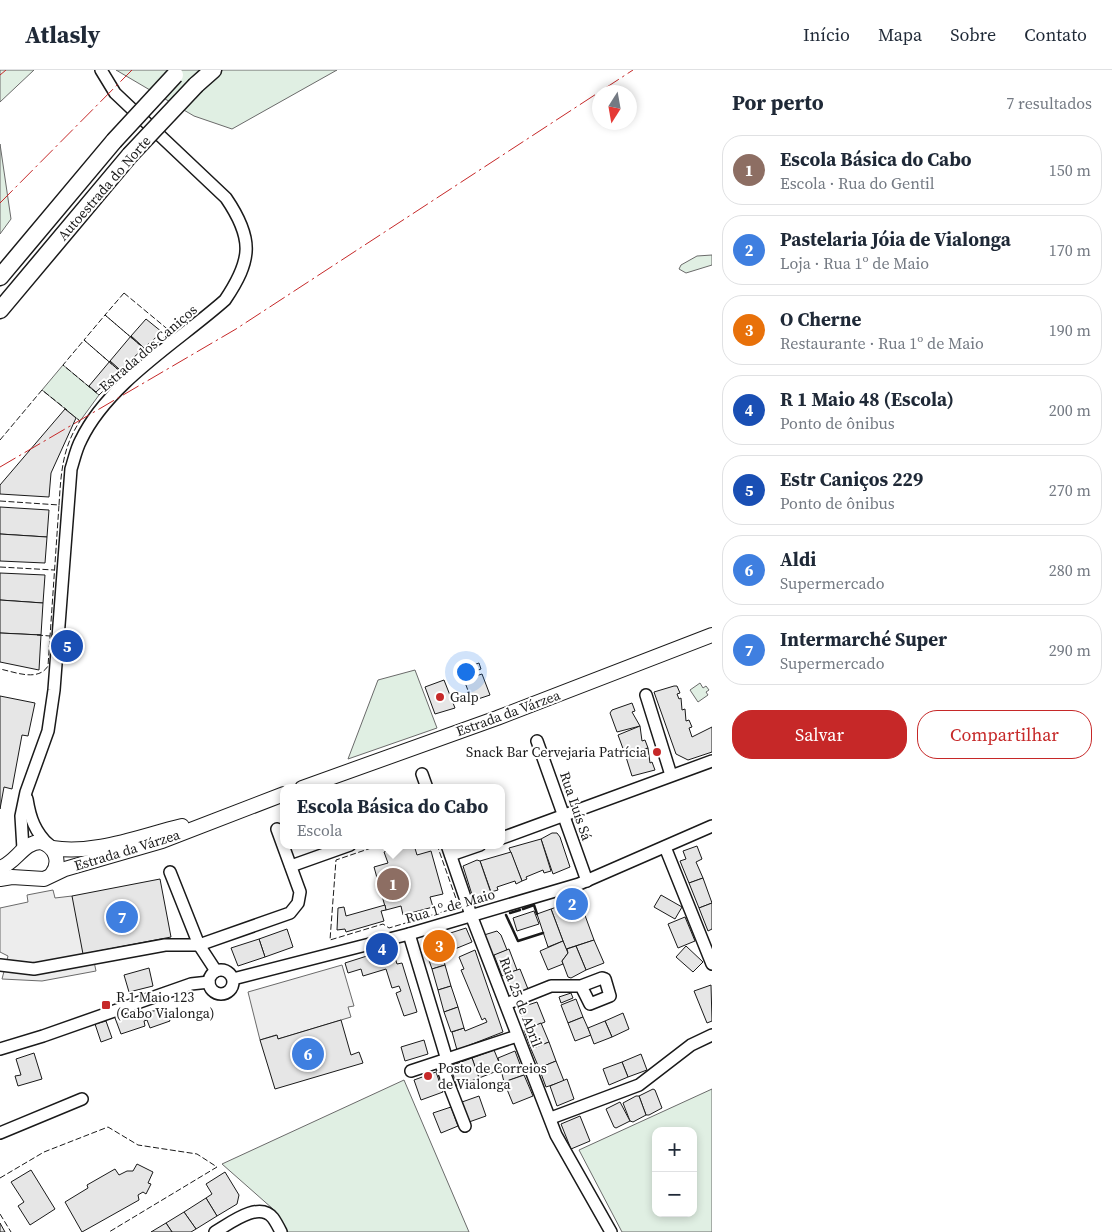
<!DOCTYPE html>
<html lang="pt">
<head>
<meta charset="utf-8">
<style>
  :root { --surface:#fff; --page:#f6f6f7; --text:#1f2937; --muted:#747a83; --line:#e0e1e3; --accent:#c62828 }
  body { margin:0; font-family:"Source Serif 4",serif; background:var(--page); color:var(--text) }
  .controls { position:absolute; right:15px; bottom:15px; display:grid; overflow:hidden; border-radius:10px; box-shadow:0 2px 8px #0003 }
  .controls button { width:45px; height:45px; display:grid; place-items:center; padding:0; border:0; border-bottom:1px solid var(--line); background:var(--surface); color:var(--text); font:25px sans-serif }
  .compass { position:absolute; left:592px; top:15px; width:45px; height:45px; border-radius:50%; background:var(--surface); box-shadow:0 2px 8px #0003; rotate:191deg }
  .you { position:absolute; left:465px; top:601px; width:18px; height:18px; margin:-12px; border:4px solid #fff; border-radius:50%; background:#1a73e8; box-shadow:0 0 0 8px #1a73e833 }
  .badge { display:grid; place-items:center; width:32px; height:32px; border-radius:50%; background:var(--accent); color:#fff; font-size:16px; font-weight:700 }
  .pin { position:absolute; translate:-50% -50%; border:2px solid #fff; box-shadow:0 1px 5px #0006 }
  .popup { position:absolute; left:280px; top:714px; width:225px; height:65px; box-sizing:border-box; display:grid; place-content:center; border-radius:10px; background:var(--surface); filter:drop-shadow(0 1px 4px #0005); font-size:16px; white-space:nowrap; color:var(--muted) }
  .popup b { font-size:19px; color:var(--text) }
  .popup::after { content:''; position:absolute; left:50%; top:100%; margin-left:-10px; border:10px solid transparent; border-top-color:var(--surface) }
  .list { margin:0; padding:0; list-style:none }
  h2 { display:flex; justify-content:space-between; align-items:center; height:65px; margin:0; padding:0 20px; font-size:21px }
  h2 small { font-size:16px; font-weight:400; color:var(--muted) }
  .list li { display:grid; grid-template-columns:32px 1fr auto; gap:15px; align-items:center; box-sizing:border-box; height:70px; margin:0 10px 10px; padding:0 10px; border:1px solid var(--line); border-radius:20px }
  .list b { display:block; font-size:19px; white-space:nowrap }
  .list p { margin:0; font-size:16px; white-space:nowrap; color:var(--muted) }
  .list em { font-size:16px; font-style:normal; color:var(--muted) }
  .actions { display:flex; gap:10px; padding:15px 20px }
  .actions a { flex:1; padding:11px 0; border:1px solid var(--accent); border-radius:20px; text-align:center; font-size:18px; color:var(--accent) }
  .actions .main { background:var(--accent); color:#fff }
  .map { position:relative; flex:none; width:712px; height:1162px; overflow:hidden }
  header { display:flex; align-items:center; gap:30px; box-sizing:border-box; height:70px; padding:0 25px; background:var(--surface); border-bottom:1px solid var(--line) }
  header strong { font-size:24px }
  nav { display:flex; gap:28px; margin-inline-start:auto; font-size:18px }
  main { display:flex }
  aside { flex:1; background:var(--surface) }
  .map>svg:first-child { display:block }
  .green { fill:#e0efe3; stroke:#6a6a6a; fill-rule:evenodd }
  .parking { fill:#ededed; stroke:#6a6a6a }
  .building { fill:#e6e6e6; stroke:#1a1a1a }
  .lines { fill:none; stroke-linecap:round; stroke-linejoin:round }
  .minor-casing { stroke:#1a1a1a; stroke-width:14 }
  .major-casing { stroke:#1a1a1a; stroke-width:16 }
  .highway-casing { stroke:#1a1a1a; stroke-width:19 }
  .minor { stroke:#fff; stroke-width:11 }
  .major { stroke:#fff; stroke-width:14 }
  .highway { stroke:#fff; stroke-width:16 }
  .highway-bridge-casing { stroke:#1a1a1a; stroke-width:19; stroke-linecap:butt }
  .highway-bridge { stroke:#fff; stroke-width:16 }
  .fence { stroke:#1a1a1a; stroke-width:1; stroke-dasharray:6 2.5; stroke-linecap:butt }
  .wall { stroke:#1a1a1a; stroke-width:2.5 }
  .power { stroke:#c62828; stroke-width:1; stroke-dasharray:18 4 2.5 4; stroke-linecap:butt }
  .poi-dot { fill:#c62828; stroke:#fff; stroke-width:2 }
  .labels { text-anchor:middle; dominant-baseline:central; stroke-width:4; stroke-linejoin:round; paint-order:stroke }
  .street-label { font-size:14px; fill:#1a1a1a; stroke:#fff }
  .poi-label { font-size:14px; fill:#1a1a1a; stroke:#fff; text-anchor:start }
</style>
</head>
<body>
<header>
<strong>Atlasly</strong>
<nav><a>Início</a><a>Mapa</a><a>Sobre</a><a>Contato</a></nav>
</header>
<main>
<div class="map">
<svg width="712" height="1162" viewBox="0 0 712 1162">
  <rect width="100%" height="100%" fill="#fff"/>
  <g class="green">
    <path d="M0 0H34L0 32Z"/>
    <path d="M116 0H337L232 59 194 46Z"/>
    <path d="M0 74 11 149 0 164Z"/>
    <path d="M712 185V195L686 203 679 199 681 195 697 186Z"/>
    <path d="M63 295 99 325 80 351 42 320Z"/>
    <path d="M415 600 437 658 348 689 378 610Z"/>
    <path d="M700 613 703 618 706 616 709 620 706 622 708 625 698 632 690 620Z"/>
    <path d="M404 1010 469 1162H288L273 1139 222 1094Z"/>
    <path d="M712 1019V1162H622L579 1080ZM656 1061H693V1143H656Z"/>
  </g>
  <g class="parking">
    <path d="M53 820 55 828 72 826 92 882 96 901 42 911 2 909 8 886 0 882V838L28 832 27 825Z"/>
    <path d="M342 895 354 936 348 937 351 947 278 969 276 965 260 970 248 922Z"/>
  </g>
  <g class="building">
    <path d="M146 249 162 262 144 278 131 266Z"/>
    <path d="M131 266 144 278 120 300 110 291Z"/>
    <path d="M110 291 120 300 96 322 89 316Z"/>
    <path d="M65 339 76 348 51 403 49 427 0 424V415Z"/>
    <path d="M0 437 49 440 47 467 0 464Z"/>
    <path d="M0 464 47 467 45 493 0 491Z"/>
    <path d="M0 503 45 505 43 533 0 530Z"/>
    <path d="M0 530 43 533 41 565 0 563Z"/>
    <path d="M0 563 41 565 39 600 0 592Z"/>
    <path d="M479 593 481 599 465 605 462 599Z"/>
    <path d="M482 604 490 625 472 631 464 610Z"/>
    <path d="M444 610 455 638 435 644 425 617Z"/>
    <path d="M674 616H677L680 623 677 624 679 629 681 628 682 640 685 639 686 651 689 650 692 657 689 658 692 667 712 657V682L688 690 676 684 654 622Z"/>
    <path d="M0 626 35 633 28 666 22 665 12 719 4 717 0 739Z"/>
    <path d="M632 633 635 641 632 642 640 656 617 662 610 643 612 640Z"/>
    <path d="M640 656 642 671 645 670 648 678 625 684 618 665Z"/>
    <path d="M648 678 650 693 652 692 655 700 632 706 626 687Z"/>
    <path d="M552 763H557L560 767 570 797 553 804 541 769Z"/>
    <path d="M541 769 551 801 544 803 543 800 526 807 527 809 522 811 509 778Z"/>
    <path d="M406 775H414L417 785 431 781 443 824 430 827 433 837 403 845 401 836 386 840 374 797 388 793 384 782Z"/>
    <path d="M697 776 702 789 696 792 703 808 689 813 680 791 686 789 683 781Z"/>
    <path d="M511 782 522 811 516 814 515 811 497 817 498 820 491 822 480 791Z"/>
    <path d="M477 790 480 791 492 826 474 831 463 796Z"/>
    <path d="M703 808 712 833 699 838 689 813Z"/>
    <path d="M160 809 171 867 83 884 72 826Z"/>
    <path d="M661 825 682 837 675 849 654 837Z"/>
    <path d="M579 829 594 870 566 879 551 839Z"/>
    <path d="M712 833V859L708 861 699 838Z"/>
    <path d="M385 835 386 840 381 841 384 851 346 862 345 859 337 860 338 838 344 837 346 846Z"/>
    <path d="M551 839 563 871 548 877 537 844Z"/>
    <path d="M534 841 539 854 517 861 513 848Z"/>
    <path d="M685 847 695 871 678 878 668 854Z"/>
    <path d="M466 858 472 872 445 883 438 867Z"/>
    <path d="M287 859 293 877 265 887 259 869Z"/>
    <path d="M497 861 501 865 507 880 493 886 484 865Z"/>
    <path d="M259 869 265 887 238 896 231 878Z"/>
    <path d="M594 870 604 893 586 900 576 876Z"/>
    <path d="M563 871 568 883 562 891 563 894 548 900 540 881Z"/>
    <path d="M441 872 446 886 443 887 445 895 432 899 425 879Z"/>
    <path d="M576 876 586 900 571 908 568 907 562 891 568 883 567 879Z"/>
    <path d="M686 876 703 892 693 902 676 887Z"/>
    <path d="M392 878 397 894 402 893 417 942 404 946 396 923 401 921 399 916 392 918 386 899 363 906 361 899 348 903 345 893Z"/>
    <path d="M509 879 517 900 502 906 494 885Z"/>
    <path d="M475 880 503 962 457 980 452 962 464 958 465 961 487 952 485 948 482 950 461 900 464 899 459 887Z"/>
    <path d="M445 895 451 916 438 920 432 899Z"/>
    <path d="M149 898 153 916 129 922 124 905Z"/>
    <path d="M520 899 528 919 514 925 505 904Z"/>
    <path d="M711 915 712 951 707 953 694 921Z"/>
    <path d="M451 916 458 937 444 942 438 920Z"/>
    <path d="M571 923 573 928 561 933 559 927Z"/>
    <path d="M576 929 583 947 568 953 561 935Z"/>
    <path d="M537 932 545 952 527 959 519 938Z"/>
    <path d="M458 937 464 958 451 962 444 942Z"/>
    <path d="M139 939 142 947 148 945 147 942 165 939 170 951 150 958 147 950 144 951 145 956 121 964 115 948Z"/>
    <path d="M623 943 629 959 612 967 605 951Z"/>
    <path d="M583 947 591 965 575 971 568 953Z"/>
    <path d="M341 950 351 985 359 982 363 993 275 1019 260 970 277 965 278 969Z"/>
    <path d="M106 951 112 968 101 972 95 954Z"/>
    <path d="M605 951 612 967 594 974 588 958Z"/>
    <path d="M541 953 549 972 531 979 524 960Z"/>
    <path d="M424 970 428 984 405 991 401 977Z"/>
    <path d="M549 972 556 991 539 998 531 979Z"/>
    <path d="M494 980 501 997 497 999V1001L479 1008 472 988Z"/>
    <path d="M515 981 524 1005 504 1012 498 988Z"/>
    <path d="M34 983 42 1009 18 1016 15 1006 21 1005 16 989Z"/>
    <path d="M641 984 647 1000 628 1007 622 992Z"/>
    <path d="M472 988 479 1008 457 1016 450 996Z"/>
    <path d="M556 991 564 1011 546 1017 539 998Z"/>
    <path d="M622 992 628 1007 609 1015 603 999Z"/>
    <path d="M436 1002 443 1022 421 1030 414 1010Z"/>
    <path d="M524 1005 533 1026 513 1034 504 1012Z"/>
    <path d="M567 1009 574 1029 557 1036 550 1016Z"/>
    <path d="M653 1019 655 1020 662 1038 649 1045H646L639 1026Z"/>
    <path d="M479 1026 486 1046 469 1052 462 1032Z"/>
    <path d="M636 1026H639L646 1045 633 1052 630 1051 623 1033Z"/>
    <path d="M620 1032 630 1051 616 1058 614 1057 606 1039Z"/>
    <path d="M451 1037 458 1056 441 1063 433 1043Z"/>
    <path d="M580 1046 590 1071 571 1079 561 1054Z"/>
    <path d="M137 1094 153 1102 148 1113 151 1114 146 1124 143 1122 138 1125 139 1130 82 1162 65 1132 88 1118 87 1115 115 1099 119 1105 127 1101H133Z"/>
    <path d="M31 1100 55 1139 30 1155 18 1136 24 1132 11 1112Z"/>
    <path d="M225 1102 239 1125 237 1134 217 1146 206 1128 212 1124 206 1114Z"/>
    <path d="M206 1128 217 1146 196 1159 184 1142Z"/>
    <path d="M184 1142 196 1159 191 1162H172L166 1153Z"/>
    <path d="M0 1153 5 1162H0Z"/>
    <path d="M166 1153 172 1162H151Z"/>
  </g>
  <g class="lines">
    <defs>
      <g id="minor">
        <path d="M646 625 671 705"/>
        <path d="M537 671 587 811"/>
        <path d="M422 704 427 718"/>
        <path d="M27 729C30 748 35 762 49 775"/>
        <path d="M502 768 712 691"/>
        <path d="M447 775 471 845 556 1065 611 1162"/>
        <path d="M665 777 712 894"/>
        <path d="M23 779 21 746 26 722 48 661 54 620 71 399C74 390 76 379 81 370 108 313 179 271 225 230 252 190 254 169 226 128L115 23 101 0"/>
        <path d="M451 785 480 775"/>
        <path d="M291 796 350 775"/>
        <path d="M170 802 199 875 216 901"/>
        <path d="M409 864 447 990"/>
        <path d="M0 895 34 899 165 875H199L290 843 298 833 300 822 277 759"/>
        <circle cx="221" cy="912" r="12"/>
        <path d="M233 909 409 864 579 814 712 756"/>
        <path d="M506 934 551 916H581L602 908 605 909 610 926 590 934 581 916"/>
        <path d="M0 979 43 966 191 914 209 912"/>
        <path d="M440 992 465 1056"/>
        <path d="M411 1001 517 966"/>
        <path d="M551 1048 639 1015 691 975 712 965"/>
        <path d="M0 1063 82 1029"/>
        <path d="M215 1162C229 1154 259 1130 273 1148 276 1152 279 1158 281 1162"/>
      </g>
      <g id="major">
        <path d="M302 718 497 648 712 565"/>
        <path d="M52 778C95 785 140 766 182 756"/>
        <path d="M0 798C17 792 23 772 41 772 56 777 61 792 52 804"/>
        <path d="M0 809 12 807 44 809 65 799 162 771 284 724"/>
      </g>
      <g id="highway">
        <path d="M196 15 213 0"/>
        <path d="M0 207 114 71"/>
        <path d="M0 240 130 85"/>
      </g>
    </defs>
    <use href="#minor" class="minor-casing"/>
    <use href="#major" class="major-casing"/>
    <use href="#highway" class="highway-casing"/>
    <use href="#minor" class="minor"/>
    <use href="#major" class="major"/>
    <use href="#highway" class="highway"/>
    <defs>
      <g id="highway-bridge">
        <path d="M114 71 175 5"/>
        <path d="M130 85 196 15"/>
      </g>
    </defs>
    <use href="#highway-bridge" class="highway-bridge-casing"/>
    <use href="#highway-bridge" class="highway-bridge"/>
    <g class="fence">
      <path d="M124 223 171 262 147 281 105 245Z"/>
      <path d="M105 245 147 281 122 303 84 270Z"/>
      <path d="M84 270 122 303 99 325 63 295Z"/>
      <path d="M0 370 42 320 67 340"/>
      <path d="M0 431 59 435 48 596C38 612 15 602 0 599"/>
      <path d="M59 435C61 404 62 378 80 351L75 347"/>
      <path d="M0 497 54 500"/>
      <path d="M37 565 50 566"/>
      <path d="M380 775 336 790 330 870 383 854 389 858 459 837 437 775"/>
      <path d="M0 1108 44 1082 108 1057 138 1075 197 1084 217 1097 109 1162"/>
      <path d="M0 1144 11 1162"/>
    </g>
    <g class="wall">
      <path d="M523 839 534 835 537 844"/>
      <path d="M510 843 520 840"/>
      <path d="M506 845 518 871 543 863"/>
    </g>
    <g class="power">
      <path d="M0 5 6 0"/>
      <path d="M0 133 132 0"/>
      <path d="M0 397 236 259 633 0"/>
    </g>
  </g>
  <g class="poi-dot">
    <circle cx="440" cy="627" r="5"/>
    <circle cx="657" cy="682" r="5"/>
    <rect x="101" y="930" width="10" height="10" rx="2.5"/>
    <circle cx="428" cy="1006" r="5"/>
  </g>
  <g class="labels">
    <g class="street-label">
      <text transform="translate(104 118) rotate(-49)">Autoestrada do Norte</text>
      <text transform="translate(148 278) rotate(-41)">Estrada dos Caniços</text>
      <text transform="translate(508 643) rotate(-20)">Estrada da Várzea</text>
      <text transform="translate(576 736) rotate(71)">Rua Luís Sá</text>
      <text transform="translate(127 780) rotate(-17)">Estrada da Várzea</text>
      <text transform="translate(450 836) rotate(-16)">Rua 1º de Maio</text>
      <text transform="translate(521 932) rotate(69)">Rua 25 de Abril</text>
    </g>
    <g class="poi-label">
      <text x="450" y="627">Galp</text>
      <text x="647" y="682" text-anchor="end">Snack Bar Cervejaria Patrícia</text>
      <text x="116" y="927">R 1 Maio 123<tspan x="116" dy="16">(Cabo Vialonga)</tspan></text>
      <text x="438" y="998">Posto de Correios<tspan x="438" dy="16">de Vialonga</tspan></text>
    </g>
  </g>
</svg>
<div class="controls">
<button>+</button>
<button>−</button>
</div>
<svg class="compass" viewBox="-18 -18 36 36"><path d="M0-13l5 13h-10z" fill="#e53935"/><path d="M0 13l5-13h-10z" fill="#747a83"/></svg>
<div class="you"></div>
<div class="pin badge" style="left:393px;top:814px;background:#8d6e63">1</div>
<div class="popup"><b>Escola Básica do Cabo</b>Escola</div>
<div class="pin badge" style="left:572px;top:834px;background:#3f7fe0">2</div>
<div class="pin badge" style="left:439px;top:876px;background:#e8710a">3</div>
<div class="pin badge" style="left:382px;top:879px;background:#1a4fb4">4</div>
<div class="pin badge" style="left:67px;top:576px;background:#1a4fb4">5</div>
<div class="pin badge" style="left:308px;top:984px;background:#3f7fe0">6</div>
<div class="pin badge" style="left:122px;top:847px;background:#3f7fe0">7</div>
</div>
<aside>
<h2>Por perto<small>7 resultados</small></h2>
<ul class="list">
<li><span class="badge" style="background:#8d6e63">1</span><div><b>Escola Básica do Cabo</b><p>Escola · Rua do Gentil</p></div><em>150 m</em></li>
<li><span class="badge" style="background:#3f7fe0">2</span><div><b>Pastelaria Jóia de Vialonga</b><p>Loja · Rua 1º de Maio</p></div><em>170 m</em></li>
<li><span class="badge" style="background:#e8710a">3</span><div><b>O Cherne</b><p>Restaurante · Rua 1º de Maio</p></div><em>190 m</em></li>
<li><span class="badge" style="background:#1a4fb4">4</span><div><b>R 1 Maio 48 (Escola)</b><p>Ponto de ônibus</p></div><em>200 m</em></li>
<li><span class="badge" style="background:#1a4fb4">5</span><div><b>Estr Caniços 229</b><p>Ponto de ônibus</p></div><em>270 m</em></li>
<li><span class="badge" style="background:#3f7fe0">6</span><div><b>Aldi</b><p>Supermercado</p></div><em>280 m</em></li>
<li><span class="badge" style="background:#3f7fe0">7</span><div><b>Intermarché Super</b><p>Supermercado</p></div><em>290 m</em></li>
</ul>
<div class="actions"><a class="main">Salvar</a><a>Compartilhar</a></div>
</aside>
</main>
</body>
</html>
